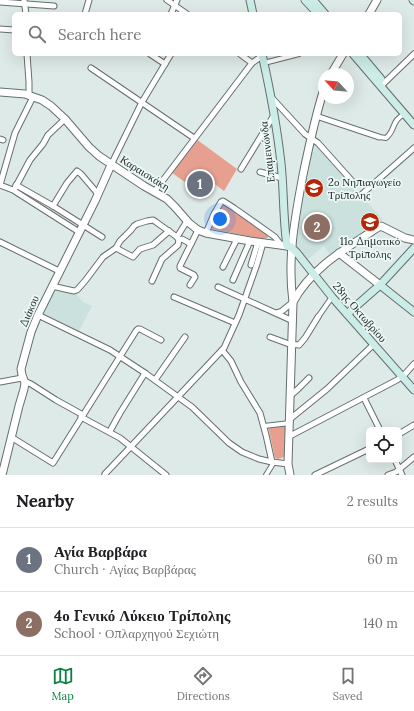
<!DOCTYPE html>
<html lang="en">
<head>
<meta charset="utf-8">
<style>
  :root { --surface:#fff; --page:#f6f6f6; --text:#202124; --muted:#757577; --line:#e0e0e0; --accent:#0b8043 }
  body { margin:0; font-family:Lora,serif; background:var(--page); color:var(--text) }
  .controls { position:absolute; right:12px; bottom:12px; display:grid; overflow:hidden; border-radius:6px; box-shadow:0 4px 16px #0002 }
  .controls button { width:36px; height:36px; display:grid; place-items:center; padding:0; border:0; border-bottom:1px solid var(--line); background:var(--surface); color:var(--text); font:20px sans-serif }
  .compass { position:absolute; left:318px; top:68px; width:36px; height:36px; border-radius:50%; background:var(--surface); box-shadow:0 4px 16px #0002; rotate:296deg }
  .you { position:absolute; left:220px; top:219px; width:14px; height:14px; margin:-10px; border:3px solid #fff; border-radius:50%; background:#1a73e8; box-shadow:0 0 0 6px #1a73e833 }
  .badge { display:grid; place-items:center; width:26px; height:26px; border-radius:50%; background:var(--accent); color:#fff; font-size:13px; font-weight:700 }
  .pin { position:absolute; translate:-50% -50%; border:2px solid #fff; box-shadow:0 1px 4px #0006 }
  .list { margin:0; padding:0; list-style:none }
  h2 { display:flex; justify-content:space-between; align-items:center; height:52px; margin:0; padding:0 16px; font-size:17px }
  h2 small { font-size:13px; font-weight:400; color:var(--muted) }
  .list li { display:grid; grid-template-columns:26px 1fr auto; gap:12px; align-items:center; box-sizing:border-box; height:64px; padding:0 16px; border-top:1px solid var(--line) }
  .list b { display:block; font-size:15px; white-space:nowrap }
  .list p { margin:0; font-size:13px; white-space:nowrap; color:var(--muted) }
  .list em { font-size:13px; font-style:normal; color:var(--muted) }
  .icon { flex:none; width:22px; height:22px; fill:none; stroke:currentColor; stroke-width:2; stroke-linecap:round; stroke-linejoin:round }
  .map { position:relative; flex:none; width:414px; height:475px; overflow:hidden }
  .search { position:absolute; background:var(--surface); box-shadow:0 4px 16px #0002; left:12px; right:12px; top:12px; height:44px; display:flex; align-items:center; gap:10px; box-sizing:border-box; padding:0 14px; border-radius:6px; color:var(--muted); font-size:15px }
  .sheet { height:180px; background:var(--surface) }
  nav { display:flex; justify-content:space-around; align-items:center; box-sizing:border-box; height:56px; border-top:1px solid var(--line); background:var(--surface); font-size:11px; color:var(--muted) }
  nav a { display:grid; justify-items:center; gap:2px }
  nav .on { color:var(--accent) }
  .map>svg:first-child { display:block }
  .built { fill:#cbe1dd }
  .green { fill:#e7a090 }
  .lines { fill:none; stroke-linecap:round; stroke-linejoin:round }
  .pedestrian-casing { stroke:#656f6e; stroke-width:6 }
  .minor-casing { stroke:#656f6e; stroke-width:7 }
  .tertiary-casing { stroke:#656f6e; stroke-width:9 }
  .secondary-casing { stroke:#656f6e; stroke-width:9 }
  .pedestrian { stroke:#fff; stroke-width:4 }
  .minor { stroke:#fff; stroke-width:5 }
  .tertiary { stroke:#fff; stroke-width:7 }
  .secondary { stroke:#ccece8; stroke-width:7 }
  .labels { text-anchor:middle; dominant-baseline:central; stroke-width:3.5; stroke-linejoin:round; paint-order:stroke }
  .street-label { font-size:11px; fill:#262a2a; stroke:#ebf8f6 }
  .poi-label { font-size:11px; fill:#262a2a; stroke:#ebf8f6; text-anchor:start }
</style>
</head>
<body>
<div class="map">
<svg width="414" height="475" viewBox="0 0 414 475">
  <rect width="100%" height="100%" fill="#deeae8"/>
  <g class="built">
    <path d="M314 142 383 220 380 221 330 255 324 246 307 260 295 245 312 153 315 151 313 147Z"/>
    <path d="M54 291 75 293 83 302 92 306 79 331 43 313Z"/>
  </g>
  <g class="green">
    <path d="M196 139 237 169 224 191 196 170 186 183 171 172Z"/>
    <path d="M225 205 267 235 268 237 267 238 263 239 212 229 211 227 216 217 222 206Z"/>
    <path d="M285 425 284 457 278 459 275 458 268 426Z"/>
  </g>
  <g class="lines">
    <defs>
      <g id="pedestrian">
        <path d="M264 63 299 54"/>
        <path d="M379 137 386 138C396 130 391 120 405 114"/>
        <path d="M318 317 332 297"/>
        <path d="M264 426 290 423"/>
        <path d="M266 475 274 462"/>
      </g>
      <g id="minor">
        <path d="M24 0 26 14"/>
        <path d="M167 0 187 14"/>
        <path d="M0 2 54 6"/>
        <path d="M85 14 89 0"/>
        <path d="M171 14 177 0"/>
        <path d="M0 29 14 30"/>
        <path d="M27 54 29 82V95"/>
        <path d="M150 54 165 64"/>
        <path d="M240 54 252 63"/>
        <path d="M91 68 194 138"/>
        <path d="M381 86 414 54"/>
        <path d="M33 97 15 133 0 185 13 190 79 232"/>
        <path d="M272 98 305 134 318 143 352 181"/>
        <path d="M316 116 379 137"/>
        <path d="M0 139 3 140"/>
        <path d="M111 165 142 102 171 54"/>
        <path d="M241 169 274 115"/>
        <path d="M260 172 282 178"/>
        <path d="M16 185 53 206 102 237"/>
        <path d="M15 188 30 160 43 144 48 135 65 119"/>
        <path d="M154 192 252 63 262 56"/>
        <path d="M362 194 414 148"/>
        <path d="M53 206 67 183 77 171 81 174 98 194"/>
        <path d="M206 233 214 214 221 202 223 201 234 208 275 237 281 245"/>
        <path d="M179 240 182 239 191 244"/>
        <path d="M0 242 59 271"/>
        <path d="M116 248 133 257 140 249 153 245 169 231"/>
        <path d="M251 265 258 242"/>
        <path d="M223 267 237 239"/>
        <path d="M233 280 250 241"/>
        <path d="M152 281 162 259 178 245 179 240 177 237 187 221"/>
        <path d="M190 285 195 277 194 275 180 268V266L198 230"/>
        <path d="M52 286 65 289 74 291 77 290 85 281 103 257 116 248 120 241 131 230 134 226 137 224 147 221 153 220 156 222 177 237"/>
        <path d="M218 287 293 321"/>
        <path d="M174 297 235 323"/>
        <path d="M276 313 282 311 293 302"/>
        <path d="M38 315 110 350 145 373 174 394 192 407 229 443 242 452 259 459 272 462 288 464"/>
        <path d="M270 337 289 344 299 345 305 338 318 317"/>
        <path d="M222 350 231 361 241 382 260 413 266 435 272 462"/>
        <path d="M155 380 185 337"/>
        <path d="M24 381 31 384 56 400 83 415"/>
        <path d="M0 382 22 378"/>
        <path d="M291 395 298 389 309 378"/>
        <path d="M364 398 380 430"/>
        <path d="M81 417 120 438 166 475"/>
        <path d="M290 419 327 389 374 344"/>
        <path d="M110 431 120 413 145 373"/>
        <path d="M399 434 414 425"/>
        <path d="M290 436 397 380 405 374 414 364"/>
        <path d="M11 437 53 463 136 331 138 329H140L161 340"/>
        <path d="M395 460 402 475"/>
        <path d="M105 474 224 348 239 315 257 264 263 243"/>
        <path d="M315 475 369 449"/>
        <path d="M388 475 396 472 414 457"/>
      </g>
      <g id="tertiary">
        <path d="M369 14 377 0"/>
        <path d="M331 74 343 54"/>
        <path d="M0 92 25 94 42 100 51 106 65 119 89 147 99 156 144 186 167 199 175 207 189 223 198 230 206 233 250 241 287 246"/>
        <path d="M339 253 380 285"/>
        <path d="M293 302C287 258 295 218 303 175 309 146 315 117 324 89"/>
        <path d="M2 475 19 406 24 389 25 383 22 375 21 369 31 332 38 315 95 201 111 165"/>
        <path d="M290 475 288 464 293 302C311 268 345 249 377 228L381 226 405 238 414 240"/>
      </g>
      <g id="secondary">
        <path d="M250 0 253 14"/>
        <path d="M305 0 318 14"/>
        <path d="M313 0 325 14"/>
        <path d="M413 0 414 1"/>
        <path d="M262 54C270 90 277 127 281 163 284 191 283 219 287 246L291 247 297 253 332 297 414 390"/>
        <path d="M353 54 414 125"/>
        <path d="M360 54 381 79"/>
        <path d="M380 285 414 312"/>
        <path d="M347 314 380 285 414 248"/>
      </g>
    </defs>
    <use href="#pedestrian" class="pedestrian-casing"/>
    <use href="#minor" class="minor-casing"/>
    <use href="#tertiary" class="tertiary-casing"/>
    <use href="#secondary" class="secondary-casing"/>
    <use href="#pedestrian" class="pedestrian"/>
    <use href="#minor" class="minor"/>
    <use href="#tertiary" class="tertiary"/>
    <use href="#secondary" class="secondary"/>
  </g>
  <defs>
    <symbol id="school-disc" viewBox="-11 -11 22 22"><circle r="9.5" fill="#b32707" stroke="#ebf8f6"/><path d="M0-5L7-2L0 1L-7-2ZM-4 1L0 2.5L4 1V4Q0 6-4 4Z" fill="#fff"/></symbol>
  </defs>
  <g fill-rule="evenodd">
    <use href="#school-disc" x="303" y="177" width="22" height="22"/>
    <use href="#school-disc" x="359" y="211" width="22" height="22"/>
  </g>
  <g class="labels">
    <g class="street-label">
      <text transform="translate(267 152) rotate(-97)">Επαμεινώνδα</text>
      <text transform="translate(145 173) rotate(32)">Καραισκάκη</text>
      <text transform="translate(29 311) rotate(-67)">Διάκου</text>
      <text transform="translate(360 312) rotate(49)">28ης Οκτωβρίου</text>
    </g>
    <g class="poi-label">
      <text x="328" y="182">2ο Νηπιαγωγείο<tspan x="328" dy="13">Τρίπολης</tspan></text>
      <text x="370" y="241" text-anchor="middle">11ο Δημοτικό<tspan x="370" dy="13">Τρίπολης</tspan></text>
    </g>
  </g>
</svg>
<div class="controls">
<button><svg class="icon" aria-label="locate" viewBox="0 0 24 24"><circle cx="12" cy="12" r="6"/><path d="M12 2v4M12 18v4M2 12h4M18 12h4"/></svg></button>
</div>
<svg class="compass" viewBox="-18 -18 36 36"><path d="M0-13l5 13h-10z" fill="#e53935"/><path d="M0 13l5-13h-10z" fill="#757577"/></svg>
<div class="you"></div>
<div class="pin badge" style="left:200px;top:184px;background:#6b7280">1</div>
<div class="pin badge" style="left:317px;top:227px;background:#8d6e63">2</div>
<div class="search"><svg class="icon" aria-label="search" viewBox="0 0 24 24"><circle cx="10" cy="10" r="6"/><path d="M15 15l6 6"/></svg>Search here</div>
</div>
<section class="sheet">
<h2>Nearby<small>2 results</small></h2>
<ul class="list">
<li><span class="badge" style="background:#6b7280">1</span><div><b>Αγία Βαρβάρα</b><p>Church · Αγίας Βαρβάρας</p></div><em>60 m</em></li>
<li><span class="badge" style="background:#8d6e63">2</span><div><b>4ο Γενικό Λύκειο Τρίπολης</b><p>School · Οπλαρχηγού Σεχιώτη</p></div><em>140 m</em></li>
</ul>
</section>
<nav>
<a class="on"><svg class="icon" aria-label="map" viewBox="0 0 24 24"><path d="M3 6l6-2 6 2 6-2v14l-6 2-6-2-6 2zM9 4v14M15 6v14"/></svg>Map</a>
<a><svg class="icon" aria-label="directions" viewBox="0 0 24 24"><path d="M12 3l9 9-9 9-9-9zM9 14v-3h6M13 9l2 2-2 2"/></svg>Directions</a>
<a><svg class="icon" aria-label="saved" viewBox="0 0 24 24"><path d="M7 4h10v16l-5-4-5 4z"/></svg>Saved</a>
</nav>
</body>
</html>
